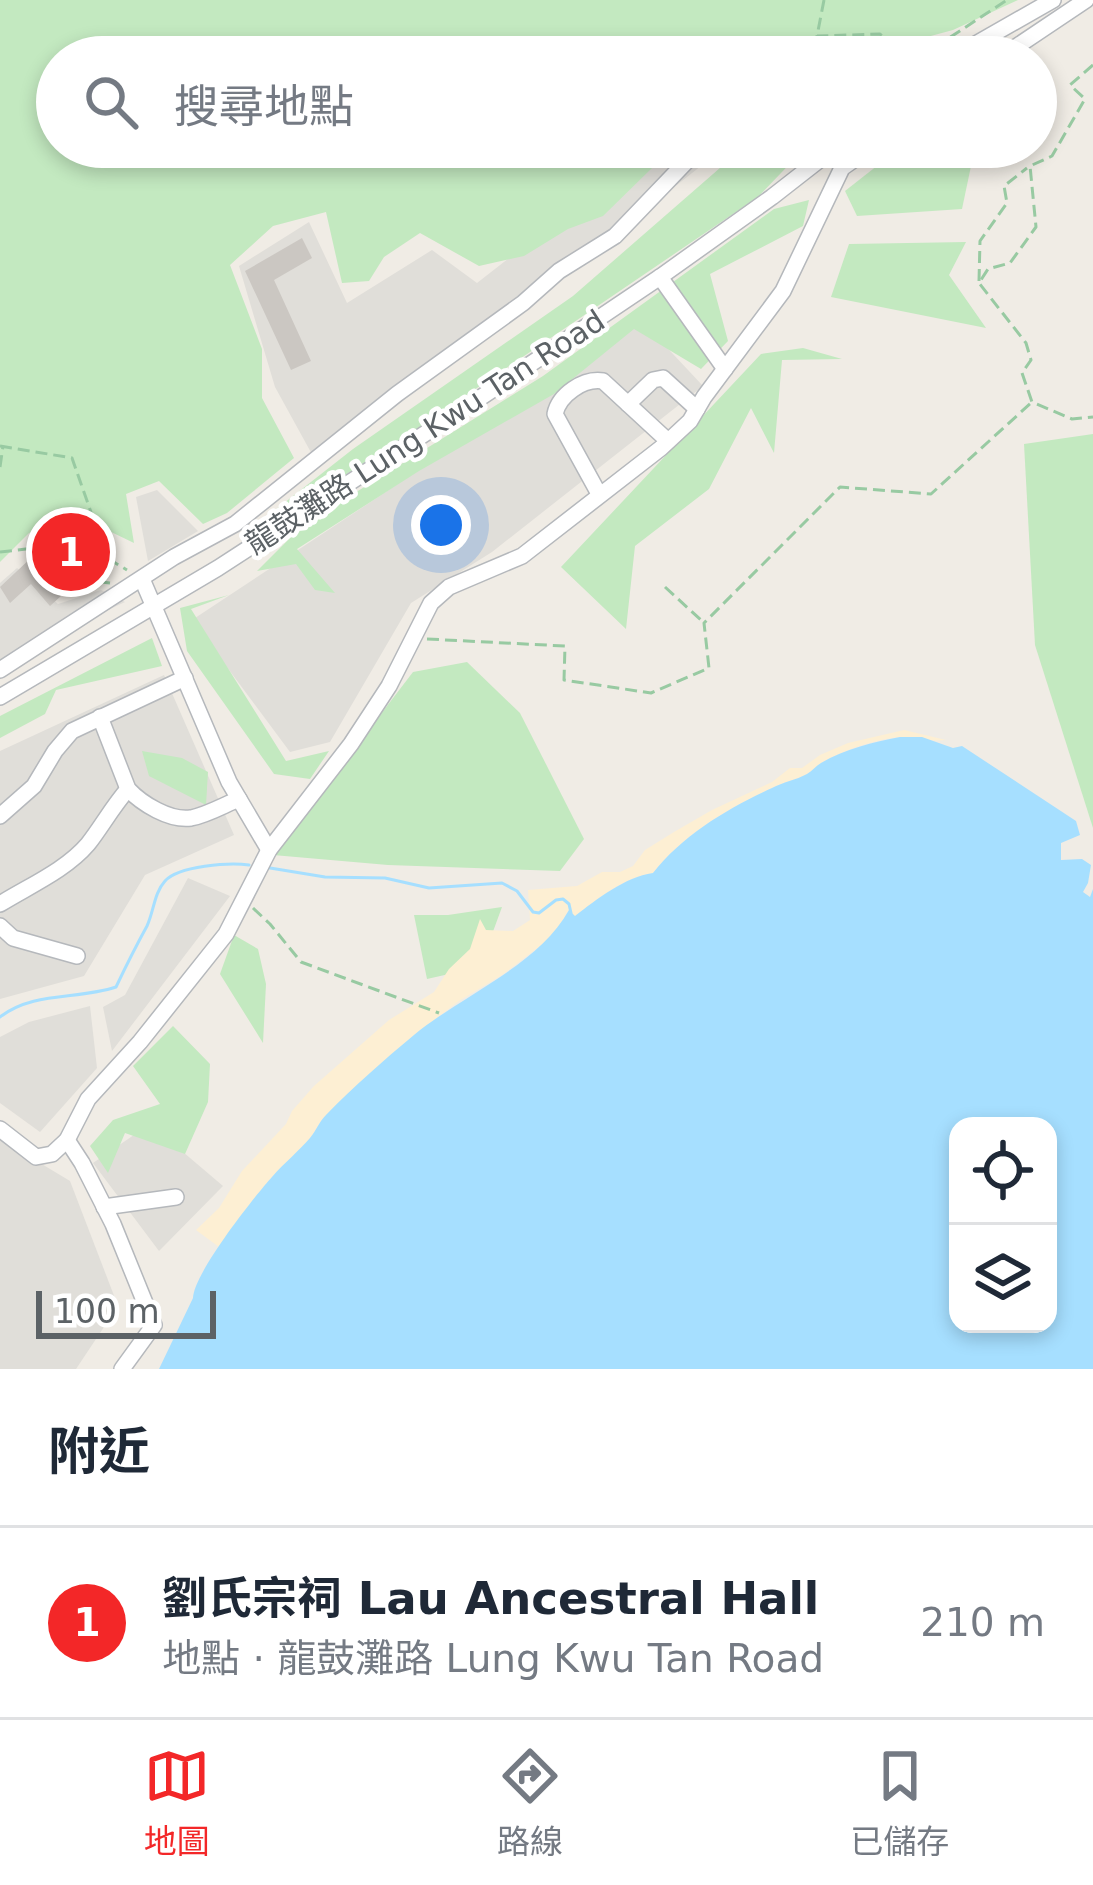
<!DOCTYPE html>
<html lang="zh-TW">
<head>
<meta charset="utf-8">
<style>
  :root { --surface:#fff; --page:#f2f2f3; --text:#1f2937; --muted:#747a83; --line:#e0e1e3; --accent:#f32728 }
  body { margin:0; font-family:"DejaVu Sans","Noto Sans TC",sans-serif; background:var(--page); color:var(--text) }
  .controls { position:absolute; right:36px; bottom:36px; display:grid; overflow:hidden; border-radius:24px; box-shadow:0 6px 18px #0003 }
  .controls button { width:108px; height:108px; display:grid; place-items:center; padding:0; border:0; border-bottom:3px solid var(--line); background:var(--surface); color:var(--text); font:60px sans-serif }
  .scale { position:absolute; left:36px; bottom:30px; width:180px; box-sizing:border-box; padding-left:12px; border:6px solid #5c6266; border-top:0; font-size:33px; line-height:42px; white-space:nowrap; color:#5c6266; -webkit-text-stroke:9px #fff; paint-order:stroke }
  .you { position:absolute; left:441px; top:525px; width:42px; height:42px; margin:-30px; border:9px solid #fff; border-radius:50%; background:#1a73e8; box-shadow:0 0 0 18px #1a73e833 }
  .badge { display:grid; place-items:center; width:78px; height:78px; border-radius:50%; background:var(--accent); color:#fff; font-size:39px; font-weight:700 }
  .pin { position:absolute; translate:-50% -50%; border:6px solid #fff; box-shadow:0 3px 12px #0006 }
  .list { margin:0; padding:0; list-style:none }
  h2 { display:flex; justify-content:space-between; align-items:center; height:156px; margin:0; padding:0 48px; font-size:51px }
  h2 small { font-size:39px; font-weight:400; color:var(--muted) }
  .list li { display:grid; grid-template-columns:78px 1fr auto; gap:36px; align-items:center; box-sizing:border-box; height:192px; padding:0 48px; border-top:3px solid var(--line) }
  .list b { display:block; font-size:45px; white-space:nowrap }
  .list p { margin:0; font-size:39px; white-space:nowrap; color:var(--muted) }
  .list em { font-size:39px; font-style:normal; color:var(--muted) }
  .icon { flex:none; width:66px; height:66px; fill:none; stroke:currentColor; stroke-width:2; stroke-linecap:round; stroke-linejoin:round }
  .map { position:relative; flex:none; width:1093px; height:1369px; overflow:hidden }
  .search { position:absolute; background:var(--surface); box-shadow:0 6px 18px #0003; left:36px; right:36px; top:36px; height:132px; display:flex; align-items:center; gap:30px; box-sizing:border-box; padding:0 42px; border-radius:66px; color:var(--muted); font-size:45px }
  .sheet { height:348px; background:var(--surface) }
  nav { display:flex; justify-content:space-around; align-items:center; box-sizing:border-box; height:168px; border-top:3px solid var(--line); background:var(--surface); font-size:33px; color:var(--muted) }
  nav a { display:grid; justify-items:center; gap:6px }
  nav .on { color:var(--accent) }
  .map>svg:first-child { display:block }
  .industrial { fill:#e0ded9 }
  .green { fill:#c3e9c0 }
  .sand { fill:#fdefd3 }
  .water { fill:#a6dfff; fill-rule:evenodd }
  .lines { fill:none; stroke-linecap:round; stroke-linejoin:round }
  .stream { stroke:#a6dfff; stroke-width:3 }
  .building { fill:#cbc7c2 }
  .minor-casing { stroke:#b5b8bc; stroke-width:18 }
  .path { stroke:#98caa2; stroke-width:3; stroke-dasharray:12 6; stroke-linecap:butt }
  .minor { stroke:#fff; stroke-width:15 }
  .labels { text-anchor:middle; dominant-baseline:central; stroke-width:9; stroke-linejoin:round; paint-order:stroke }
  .street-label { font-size:30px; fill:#5c6266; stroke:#fff }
</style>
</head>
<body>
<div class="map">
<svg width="1093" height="1369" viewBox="0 0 1093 1369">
  <rect width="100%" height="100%" fill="#f0ece5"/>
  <g class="industrial">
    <path d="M651 147H716L720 151 319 467 275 387 239 266 309 222 347 303 432 250 477 283Z"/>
    <path d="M643 322 703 386 492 552 411 603 330 742 290 752 192 620Z"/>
    <path d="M157 490 198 531 148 561 136 497Z"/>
    <path d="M17 568 58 604 101 590 125 602 0 661V583Z"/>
    <path d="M164 675 234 835 145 875 84 976 0 999V751Z"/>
    <path d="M188 878 230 896 112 1051 103 1007 125 995Z"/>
    <path d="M90 1006 97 1068 40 1132 0 1103V1037L29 1022Z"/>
    <path d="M150 1124 223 1186 159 1251 93 1163Z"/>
    <path d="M0 1139 70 1181 118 1306 76 1369H0Z"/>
  </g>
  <g class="green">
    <path d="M0 0H1018L953 30 890 47 896 57H57V147H652V168L603 216 568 229 524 256 479 266 420 233 384 257 369 281 342 283 326 212 273 226 230 265 262 349V398L294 458 227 513 203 524 159 481 126 494 134 543 78 516 29 533 0 562Z"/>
    <path d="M744 147H806L758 197 402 439 242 540 265 518 353 449 573 296Z"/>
    <path d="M901 147H975L962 209 857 216 845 191Z"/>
    <path d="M809 200 803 226 710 274 728 341 701 369 634 329 554 394 419 471 297 549 335 593 315 590 296 564 257 571 293 535 345 499 543 376 774 209Z"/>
    <path d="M966 242 949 275 986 328 831 297 849 244Z"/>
    <path d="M803 348 842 359 782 360 774 453 751 408 709 489 635 546 626 629 561 567 761 354Z"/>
    <path d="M1093 434V828L1035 645 1024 444Z"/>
    <path d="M229 595 191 609 286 761 329 751 310 779 274 774 187 651 180 608Z"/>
    <path d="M152 638 162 666 56 690 45 714 0 738V716Z"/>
    <path d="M467 662 520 713 584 839 560 871 388 865 273 855 413 672Z"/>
    <path d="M142 751 182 758 208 772 206 805 149 776Z"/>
    <path d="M502 907 480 967 427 979 414 915H448Z"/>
    <path d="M234 935 258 949 266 984 263 1043 220 974Z"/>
    <path d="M173 1026 210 1064 208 1102 185 1154 125 1133 108 1173 90 1146 113 1120 160 1104 133 1066Z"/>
  </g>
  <path class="sand" d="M904 730 946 740C930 742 916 736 900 737 876 739 841 751 821 763 816 767 812 771 807 774 796 780 783 782 772 788 727 809 684 834 653 873 624 877 597 899 575 917L568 911 553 936 502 975 459 1001 413 1036 323 1118 309 1140 269 1180 219 1247 196 1230 219 1208 242 1171 286 1124 292 1111 314 1086 389 1020 434 992 449 969 470 949 480 919 486 930 513 931 530 920 528 890 577 886 602 872H620L633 866 645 850 674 832 712 810 772 782 790 768H802L820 755 848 743Z"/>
  <path class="water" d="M900 737H922L953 748 962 746 1076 821 1080 835 1061 843V860L1082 859 1091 865 1088 883 1083 892 1090 897 1093 889V1369H159L193 1298C194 1273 253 1198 272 1177 284 1163 299 1151 310 1138 316 1131 319 1122 326 1115 353 1087 384 1060 414 1035 462 995 538 966 569 910L575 916C597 899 625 877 653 873 684 834 727 809 772 788 783 782 796 780 807 774 812 771 816 766 821 763 845 749 873 742 900 737ZM958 1126H1048V1324H958Z"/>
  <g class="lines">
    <g class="stream">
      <path d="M264 867 325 877 385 878 429 888 502 883 517 891 533 912 539 913 556 900 563 899 569 904 571 913"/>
      <path d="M0 1017C34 991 77 1000 116 987 126 966 136 946 147 926 154 911 154 893 165 881 178 866 230 862 249 865"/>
    </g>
  </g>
  <g class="building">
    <path d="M302 238 312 258 274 280 311 361 291 370 245 271Z"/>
    <path d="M71 527 93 562 70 577 61 563 46 581 61 596 50 606 31 584 10 603 0 587 48 542Z"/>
  </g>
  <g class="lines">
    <defs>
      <g id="minor">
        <path d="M953 57 1053 0"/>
        <path d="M1001 57 1086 0"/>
        <path d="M660 277 725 369"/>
        <path d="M628 404 653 380 663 378 697 409"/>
        <path d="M599 494 555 414C559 395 583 378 603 381L668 441"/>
        <path d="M142 579 229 782 269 850"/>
        <path d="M0 670 174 557 235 524 397 394 523 303 559 271 615 236 686 162"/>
        <path d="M0 697 218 568 483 396 660 277 772 197 836 147"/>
        <path d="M100 717 128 789C142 804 170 821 191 818 207 815 224 805 239 799"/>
        <path d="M0 816 34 786 55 751 72 731 185 678"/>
        <path d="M0 904C29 886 66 870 88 844 102 826 113 806 128 789"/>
        <path d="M0 926 13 938 77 956"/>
        <path d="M0 1129 36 1157 52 1154 67 1140 88 1099 140 1042 226 934 269 850 351 744 389 686 431 603 449 587 522 556 661 448 690 421 704 397 783 291 842 168 872 147"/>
        <path d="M67 1140 82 1163 113 1224 154 1325 122 1369"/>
        <path d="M104 1207 176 1197"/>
      </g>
    </defs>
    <use href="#minor" class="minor-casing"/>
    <g class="path">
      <path d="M824 0 817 36 880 34 904 57"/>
      <path d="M920 57 1007 0"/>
      <path d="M1093 65 1070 85 1085 99 1052 156 1030 166 1036 227 1010 263 988 269 979 283 1026 343 1031 360 1022 373 1032 402 1072 419 1093 417"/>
      <path d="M979 281 980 241 1007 203 1004 186 1027 168"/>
      <path d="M0 446 72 458 107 558 127 570"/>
      <path d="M0 467 3 446"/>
      <path d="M0 552 44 547 59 581 78 579 110 583"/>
      <path d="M665 587 702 621"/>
      <path d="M427 639 565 646 564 680 651 693 709 668 704 623 840 487 931 494 1032 402"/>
      <path d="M253 908 270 924 301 962 439 1013"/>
    </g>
    <use href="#minor" class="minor"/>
  </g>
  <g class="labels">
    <g class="street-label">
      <text transform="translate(425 432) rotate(-33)">龍鼓灘路 Lung Kwu Tan Road</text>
    </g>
  </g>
</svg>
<div class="controls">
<button><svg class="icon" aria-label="locate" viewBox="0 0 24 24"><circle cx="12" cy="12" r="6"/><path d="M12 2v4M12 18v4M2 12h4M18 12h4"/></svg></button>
<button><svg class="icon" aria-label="layers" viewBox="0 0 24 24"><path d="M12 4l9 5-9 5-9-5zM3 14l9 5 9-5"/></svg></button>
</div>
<div class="scale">100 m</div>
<div class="you"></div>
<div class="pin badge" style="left:71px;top:552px">1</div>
<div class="search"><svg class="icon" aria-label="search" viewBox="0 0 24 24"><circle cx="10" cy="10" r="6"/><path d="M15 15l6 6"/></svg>搜尋地點</div>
</div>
<section class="sheet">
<h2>附近<small></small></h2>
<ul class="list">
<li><span class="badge">1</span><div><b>劉氏宗祠 Lau Ancestral Hall</b><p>地點 · 龍鼓灘路 Lung Kwu Tan Road</p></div><em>210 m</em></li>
</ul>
</section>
<nav>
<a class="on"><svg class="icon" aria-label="map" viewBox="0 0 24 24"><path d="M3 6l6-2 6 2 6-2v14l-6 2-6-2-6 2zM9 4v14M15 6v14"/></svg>地圖</a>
<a><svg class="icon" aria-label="directions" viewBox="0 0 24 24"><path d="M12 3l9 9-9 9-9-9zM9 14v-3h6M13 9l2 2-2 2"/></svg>路線</a>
<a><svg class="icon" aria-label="saved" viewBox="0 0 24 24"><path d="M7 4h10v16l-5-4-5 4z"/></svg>已儲存</a>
</nav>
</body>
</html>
